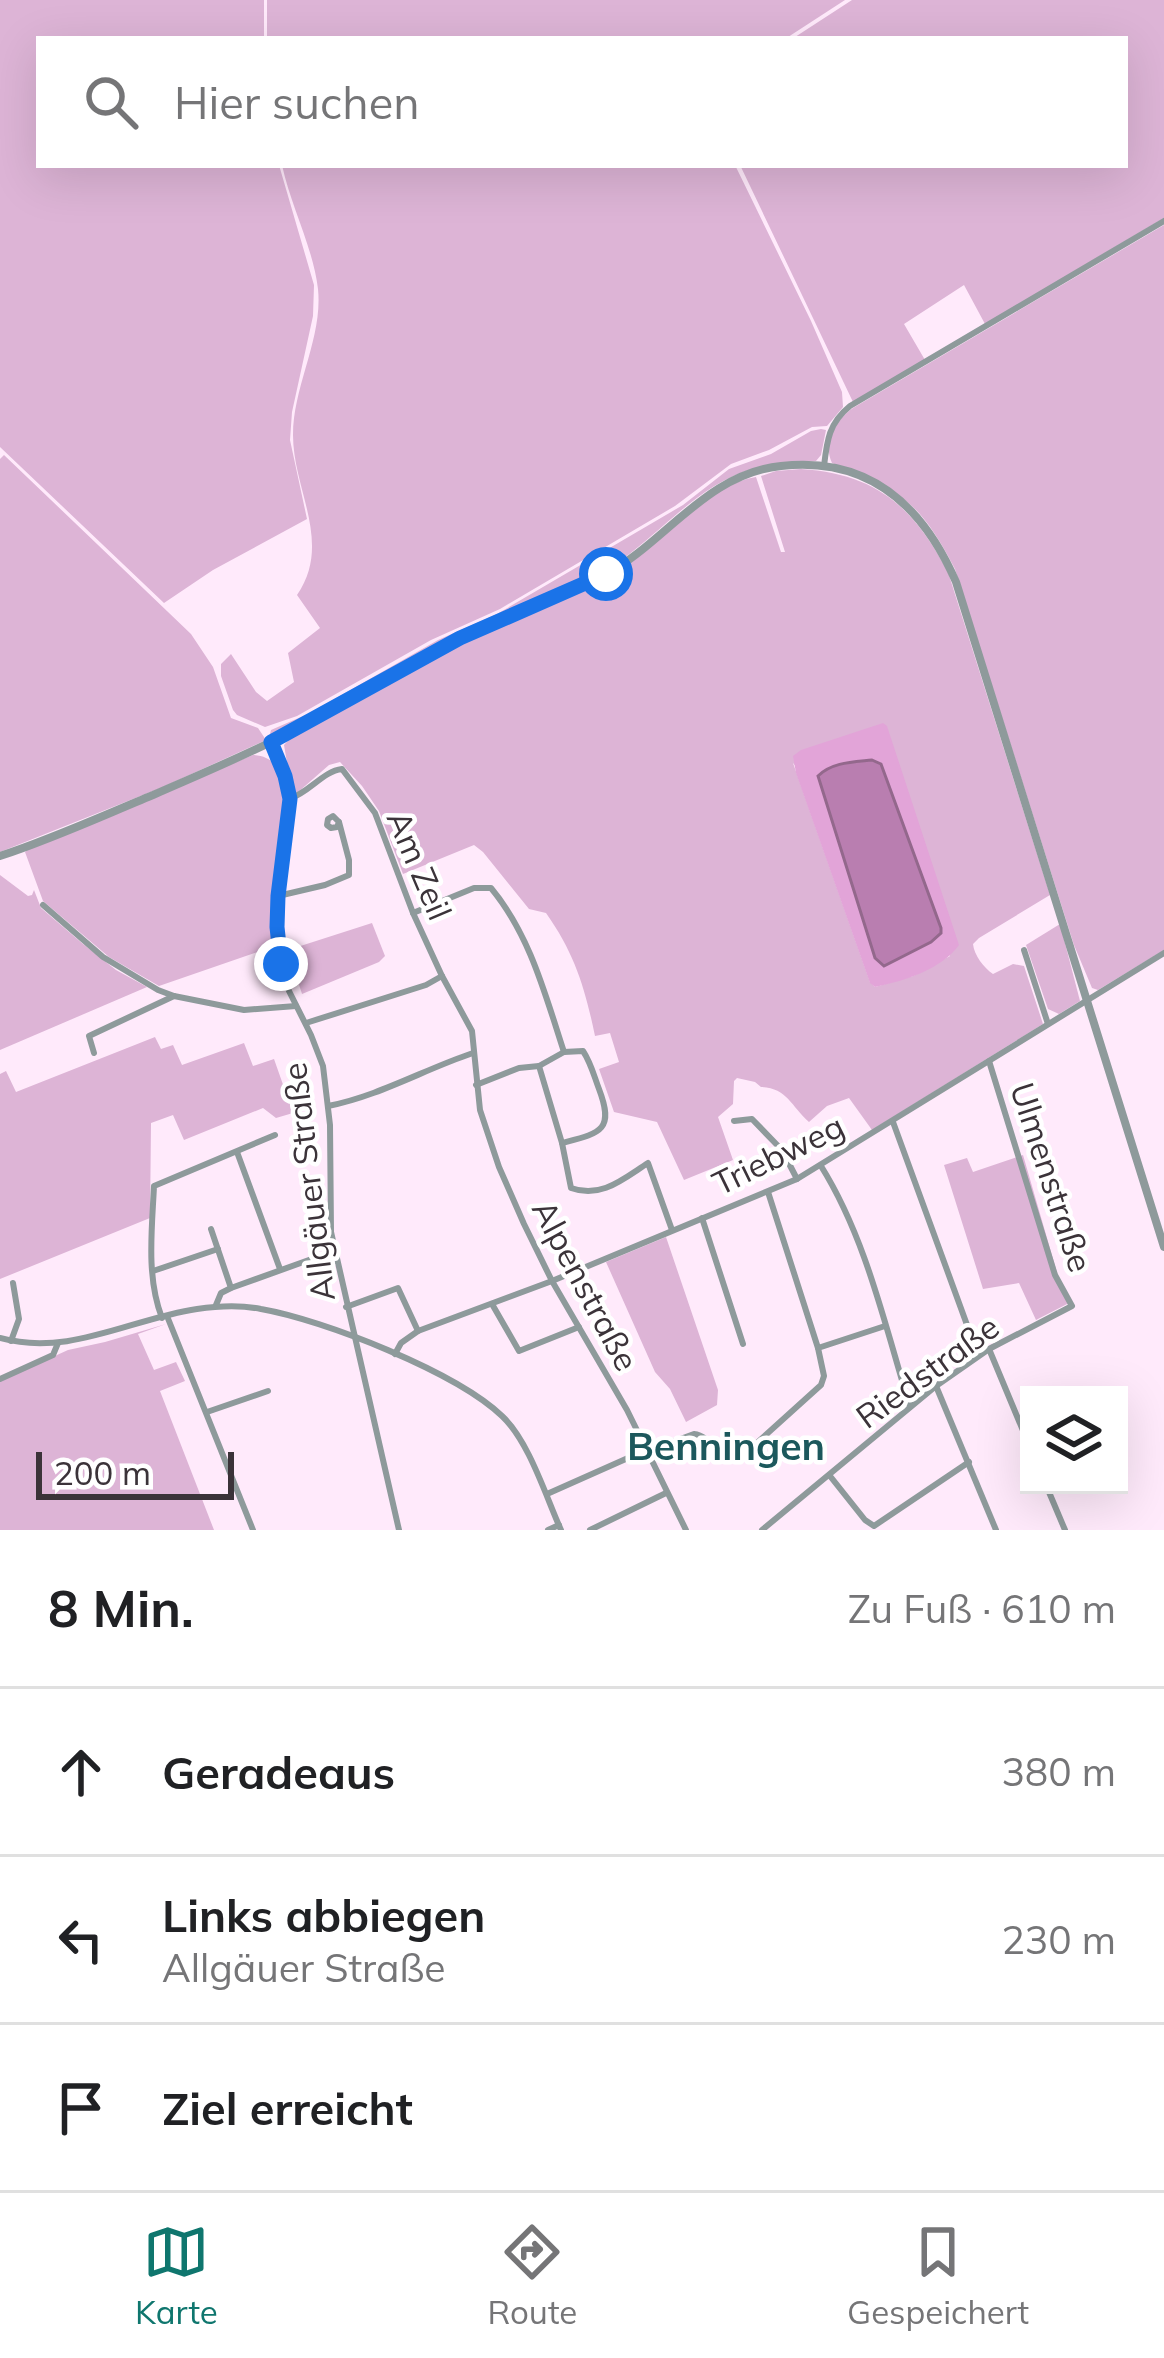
<!DOCTYPE html>
<html lang="de">
<head>
<meta charset="utf-8">
<style>
  :root { --surface:#fff; --page:#f6f6f6; --text:#202124; --muted:#757577; --line:#e0e0e0; --accent:#0f766e }
  body { margin:0; font-family:Mulish,sans-serif; background:var(--page); color:var(--text) }
  .controls { position:absolute; right:36px; bottom:36px; display:grid; overflow:hidden; border-radius:0px; box-shadow:0 12px 48px #0002 }
  .controls button { width:108px; height:108px; display:grid; place-items:center; padding:0; border:0; border-bottom:3px solid var(--line); background:var(--surface); color:var(--text); font:60px sans-serif }
  .scale { position:absolute; left:36px; bottom:30px; width:198px; box-sizing:border-box; padding-left:12px; border:6px solid #3b3339; border-top:0; font-size:33px; line-height:42px; white-space:nowrap; color:#3b3339; -webkit-text-stroke:9px #fff; paint-order:stroke }
  .stop { position:absolute; width:36px; height:36px; margin:-27px; border:9px solid #1a73e8; border-radius:50%; background:#fff }
  .stop.end { background:#1a73e8; border-color:#fff; box-shadow:0 3px 12px #0008 }
  .list { margin:0; padding:0; list-style:none }
  h2 { display:flex; justify-content:space-between; align-items:center; height:156px; margin:0; padding:0 48px; font-size:51px }
  h2 small { font-size:39px; font-weight:400; color:var(--muted) }
  .list li { display:grid; grid-template-columns:78px 1fr auto; gap:36px; align-items:center; box-sizing:border-box; height:168px; padding:0 48px; border-top:3px solid var(--line) }
  .list b { display:block; font-size:45px; white-space:nowrap }
  .list p { margin:0; font-size:39px; white-space:nowrap; color:var(--muted) }
  .list em { font-size:39px; font-style:normal; color:var(--muted) }
  .icon { flex:none; width:66px; height:66px; fill:none; stroke:currentColor; stroke-width:2; stroke-linecap:round; stroke-linejoin:round }
  .map { position:relative; flex:none; width:1164px; height:1530px; overflow:hidden }
  .search { position:absolute; background:var(--surface); box-shadow:0 12px 48px #0002; left:36px; right:36px; top:36px; height:132px; display:flex; align-items:center; gap:30px; box-sizing:border-box; padding:0 42px; border-radius:0px; color:var(--muted); font-size:45px }
  .sheet { height:660px; background:var(--surface) }
  nav { display:flex; justify-content:space-around; align-items:center; box-sizing:border-box; height:168px; border-top:3px solid var(--line); background:var(--surface); font-size:33px; color:var(--muted) }
  nav a { display:grid; justify-items:center; gap:6px }
  nav .on { color:var(--accent) }
  .map>svg:first-child { display:block }
  .green { fill:#ddb4d6; fill-rule:evenodd }
  .forest { fill:#e2a4d8; fill-rule:evenodd }
  .water { fill:#b97eb0; stroke:#93688c; stroke-width:3 }
  .lines { fill:none; stroke-linecap:round; stroke-linejoin:round }
  .minor { stroke:#8e9a9b; stroke-width:6 }
  .tertiary { stroke:#8e9a9b; stroke-width:8 }
  .route { stroke:#1a73e8; stroke-width:15 }
  .labels { text-anchor:middle; dominant-baseline:central; stroke-width:9; stroke-linejoin:round; paint-order:stroke }
  .street-label { font-size:33px; fill:#3b3339; stroke:#fff }
  .quarter-label { font-size:39px; font-weight:bold; fill:#1c585c; stroke:#fff }
</style>
</head>
<body>
<div class="map">
<svg width="1164" height="1530" viewBox="0 0 1164 1530">
  <rect width="100%" height="100%" fill="#ffeafb"/>
  <g class="green">
    <path d="M0 0H264V39H39V165H279L314 285 313 316 292 412 290 440 307 519 213 570 164 603 0 447Z"/>
    <path d="M267 0H845L785 39H267Z"/>
    <path d="M852 0H1164V218L985 324 964 285 904 324 925 360 853 402 740 165H1125V39H792Z"/>
    <path d="M282 165H735L811 321 842 392 843 407 827 426 812 427 769 450 731 464 675 506 500 609 431 640 297 716 265 727 237 715 233 710 221 676V664L231 654 256 692 267 701 294 682 288 653 320 628 297 595C333 543 293 490 293 435 293 386 323 338 318 289 313 247 291 207 282 165Z"/>
    <path d="M1164 225V950L1098 990 1092 988 1074 945 955 569C919 500 902 492 832 463 822 442 836 420 853 408Z"/>
    <path d="M821 429 826 430 821 455 816 461C794 462 773 463 752 469 690 487 651 548 594 577 548 600 498 615 451 638 391 668 335 706 275 736L270 734 271 730 310 713 438 640 497 614 683 505 729 469 771 454 811 431Z"/>
    <path d="M4 455 191 634 213 667 231 718 258 728 266 740 163 787 0 852V459Z"/>
    <path d="M801 469C877 474 913 507 948 572L1050 895 979 938 973 944C974 955 984 968 993 974L1013 964 1024 966 1043 1024 872 1130 849 1098 827 1106 809 1122C791 1106 787 1088 761 1087L755 1082 737 1078 734 1081 733 1104 718 1117 733 1160 684 1180 657 1122 614 1112 599 1069 619 1062 610 1033 595 1036C585 988 575 954 546 913L529 909 483 852 474 845 403 874 379 811 362 786 340 762 329 765 297 793 291 786 284 745 294 734C347 705 400 671 454 645 504 621 557 605 606 579 657 552 700 486 756 477L781 552H785L761 476 776 471ZM793 763 950 956 913 976 875 987 870 982Z"/>
    <path d="M253 755C303 758 280 831 277 861 275 889 273 917 275 946L159 986 109 957 43 901 25 852 28 849Z"/>
    <path d="M0 875 28 896 32 895 34 890 41 908 83 944 116 970 147 987 0 1050Z"/>
    <path d="M372 923 385 956 379 962 302 994 288 950Z"/>
    <path d="M1060 924 1080 1001 1059 1014 1048 1009 1026 945Z"/>
    <path d="M155 1037 161 1049 173 1045 182 1065 244 1043 253 1066 274 1059 293 1113 276 1118 263 1108 184 1140 173 1115 151 1123 150 1218 0 1279V1074L6 1071 16 1092Z"/>
    <path d="M1023 1155 1058 1276 1071 1302 1036 1320 1019 1283 983 1289 944 1165 967 1158 973 1172Z"/>
    <path d="M666 1237 718 1390 717 1405 686 1422 670 1389 655 1372 606 1262Z"/>
    <path d="M166 1324 138 1334 154 1370 176 1362 185 1381 160 1391 214 1530H0V1381L68 1350 105 1342Z"/>
  </g>
  <path class="forest" d="M883 723 887 726 959 945C941 970 903 981 875 987L870 983 796 773 793 756 801 750ZM872 760 941 928V934L931 942 884 966 826 769Z"/>
  <path class="water" d="M872 760 881 764 941 928V933L931 942 884 966 875 958 818 776C832 762 854 762 872 760Z"/>
  <g class="lines">
    <g class="minor">
      <path d="M824 466C827 440 829 423 850 406L1164 221"/>
      <path d="M271 742 285 775 289 799 280 868 277 927 279 956 289 991 311 1035 323 1066 330 1125 331 1232 399 1530"/>
      <path d="M289 799C309 793 323 771 342 769L375 813 413 913 442 976 472 1031 480 1110 499 1167 524 1224 552 1281 627 1410 686 1530"/>
      <path d="M333 816 339 822 337 827 331 828 327 825 328 819Z"/>
      <path d="M278 896 325 885 349 875V860L339 822"/>
      <path d="M43 905 103 957 158 990 174 996 244 1010 296 1006"/>
      <path d="M413 913 474 888H491C530 935 545 994 564 1052"/>
      <path d="M1024 950 1048 1024"/>
      <path d="M306 1023 426 985 442 976"/>
      <path d="M94 1053 89 1036 174 996"/>
      <path d="M539 1066 564 1052 583 1051C591 1063 594 1076 599 1089 615 1131 600 1133 562 1143"/>
      <path d="M476 1085 519 1068 539 1066 562 1143 571 1188C601 1199 623 1179 648 1163L672 1230"/>
      <path d="M328 1106C379 1096 425 1069 473 1053"/>
      <path d="M734 1121 752 1119 782 1150 797 1179"/>
      <path d="M893 1122 978 1355"/>
      <path d="M237 1152 280 1269"/>
      <path d="M821 1166C866 1238 885 1326 910 1407"/>
      <path d="M768 1192 818 1348"/>
      <path d="M702 1218 743 1344"/>
      <path d="M211 1229 231 1288"/>
      <path d="M153 1271 218 1249"/>
      <path d="M492 1304 519 1351 579 1327"/>
      <path d="M216 1305 221 1293 231 1288 334 1251"/>
      <path d="M346 1307 398 1288 418 1331"/>
      <path d="M167 1316 253 1530"/>
      <path d="M162 1318C146 1277 152 1229 154 1186L275 1135"/>
      <path d="M0 1338C69 1357 130 1319 197 1309 218 1306 241 1305 261 1309 324 1320 456 1372 502 1416 529 1441 546 1497 561 1530"/>
      <path d="M11 1341 19 1319 13 1283"/>
      <path d="M989 1349 1029 1445"/>
      <path d="M395 1354 401 1343 418 1331 552 1281 797 1179 1164 953"/>
      <path d="M0 1379 53 1355 58 1343"/>
      <path d="M936 1386 996 1530"/>
      <path d="M207 1412 268 1391"/>
      <path d="M830 1476 865 1520 874 1526 969 1462"/>
      <path d="M1046 1485 1065 1530"/>
      <path d="M547 1494 628 1458 694 1434C713 1436 717 1461 738 1460L821 1385 824 1376 818 1348 885 1326"/>
      <path d="M548 1530 559 1525"/>
      <path d="M590 1530 666 1493"/>
      <path d="M762 1530 936 1386 989 1349 1072 1306 1055 1275 989 1061"/>
    </g>
    <path class="tertiary" d="M0 856C52 839 102 816 153 795 203 773 254 752 303 726 348 702 392 674 438 649 491 621 551 604 605 575 666 542 706 474 781 466 869 456 923 506 956 582L1164 1247"/>
  </g>
  <g class="lines">
    <path class="route" d="M281 964 277 927 278 896 290 799 285 776 271 742 460 638 606 574"/>
  </g>
  <g class="labels">
    <g class="street-label">
      <text transform="translate(420 865) rotate(67)">Am Zeil</text>
      <text transform="translate(778 1154) rotate(-26)">Triebweg</text>
      <text transform="translate(1052 1177) rotate(72)">Ulmenstraße</text>
      <text transform="translate(308 1182) rotate(-97)">Allgäuer Straße</text>
      <text transform="translate(586 1285) rotate(62)">Alpenstraße</text>
      <text transform="translate(927 1371) rotate(-36)">Riedstraße</text>
    </g>
    <g class="quarter-label">
      <text x="726" y="1445">Benningen</text>
    </g>
  </g>
</svg>
<div class="controls">
<button><svg class="icon" aria-label="layers" viewBox="0 0 24 24"><path d="M12 4l9 5-9 5-9-5zM3 14l9 5 9-5"/></svg></button>
</div>
<div class="scale">200 m</div>
<div class="stop" style="left:606px;top:574px"></div>
<div class="stop end" style="left:281px;top:964px"></div>
<div class="search"><svg class="icon" aria-label="search" viewBox="0 0 24 24"><circle cx="10" cy="10" r="6"/><path d="M15 15l6 6"/></svg>Hier suchen</div>
</div>
<section class="sheet">
<h2>8 Min.<small>Zu Fuß · 610 m</small></h2>
<ul class="list">
<li><svg class="icon" aria-label="ahead" viewBox="0 0 24 24"><path d="M12 20V5M6 11l6-6 6 6"/></svg><div><b>Geradeaus</b></div><em>380 m</em></li>
<li><svg class="icon" aria-label="left" viewBox="0 0 24 24"><path d="M17 20v-9H6M10 6l-5 5 5 5"/></svg><div><b>Links abbiegen</b><p>Allgäuer Straße</p></div><em>230 m</em></li>
<li><svg class="icon" aria-label="arrive" viewBox="0 0 24 24"><path d="M6 21V4h12l-3 4 3 4H6"/></svg><div><b>Ziel erreicht</b></div></li>
</ul>
</section>
<nav>
<a class="on"><svg class="icon" aria-label="map" viewBox="0 0 24 24"><path d="M3 6l6-2 6 2 6-2v14l-6 2-6-2-6 2zM9 4v14M15 6v14"/></svg>Karte</a>
<a><svg class="icon" aria-label="directions" viewBox="0 0 24 24"><path d="M12 3l9 9-9 9-9-9zM9 14v-3h6M13 9l2 2-2 2"/></svg>Route</a>
<a><svg class="icon" aria-label="saved" viewBox="0 0 24 24"><path d="M7 4h10v16l-5-4-5 4z"/></svg>Gespeichert</a>
</nav>
</body>
</html>
